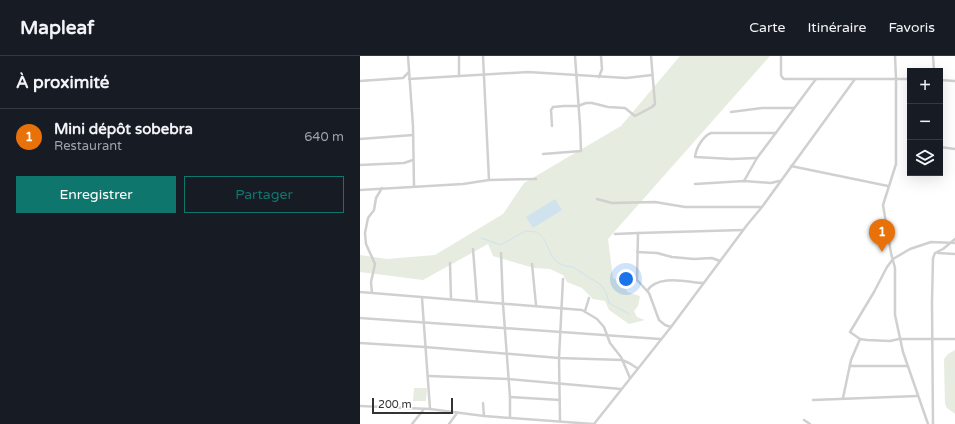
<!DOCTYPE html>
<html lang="fr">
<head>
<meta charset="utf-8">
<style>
  :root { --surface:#171b24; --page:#20242c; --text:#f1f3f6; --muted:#9ea1a6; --line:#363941; --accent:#0f766e }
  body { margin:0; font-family:"Varela Round",sans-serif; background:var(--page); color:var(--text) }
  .controls { position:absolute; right:12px; top:12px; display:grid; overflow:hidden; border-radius:0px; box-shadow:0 4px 16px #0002 }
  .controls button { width:36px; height:36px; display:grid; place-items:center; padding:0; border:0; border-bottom:1px solid var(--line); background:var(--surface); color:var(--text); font:20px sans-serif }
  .scale { position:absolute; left:12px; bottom:10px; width:81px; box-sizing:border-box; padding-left:4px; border:2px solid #333; border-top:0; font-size:11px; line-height:14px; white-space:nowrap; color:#333; -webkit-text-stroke:3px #fff; paint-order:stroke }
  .you { position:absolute; left:266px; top:223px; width:14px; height:14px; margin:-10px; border:3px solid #fff; border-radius:50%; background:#1a73e8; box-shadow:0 0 0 6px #1a73e833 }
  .badge { display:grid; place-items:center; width:26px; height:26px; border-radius:50%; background:var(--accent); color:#fff; font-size:13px; font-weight:700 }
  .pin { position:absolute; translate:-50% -33px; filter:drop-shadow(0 1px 2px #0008) }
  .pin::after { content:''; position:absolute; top:21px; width:14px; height:12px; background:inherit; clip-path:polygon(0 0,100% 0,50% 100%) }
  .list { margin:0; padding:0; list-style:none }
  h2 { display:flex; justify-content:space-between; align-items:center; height:52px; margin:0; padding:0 16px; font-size:17px }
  h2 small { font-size:13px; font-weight:400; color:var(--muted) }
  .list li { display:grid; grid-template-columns:26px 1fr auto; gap:12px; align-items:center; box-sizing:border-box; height:56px; padding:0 16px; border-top:1px solid var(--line) }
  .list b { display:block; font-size:15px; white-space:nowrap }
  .list p { margin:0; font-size:13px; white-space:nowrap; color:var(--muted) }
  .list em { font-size:13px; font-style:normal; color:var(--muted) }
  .actions { display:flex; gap:8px; padding:12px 16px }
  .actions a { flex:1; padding:9px 0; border:1px solid var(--accent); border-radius:0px; text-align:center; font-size:14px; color:var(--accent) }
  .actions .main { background:var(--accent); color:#fff }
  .icon { flex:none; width:22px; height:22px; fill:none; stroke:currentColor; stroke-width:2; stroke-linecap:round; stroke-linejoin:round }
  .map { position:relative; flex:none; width:595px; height:368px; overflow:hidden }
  header { display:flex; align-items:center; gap:24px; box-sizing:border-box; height:56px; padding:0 20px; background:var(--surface); border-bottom:1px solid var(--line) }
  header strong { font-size:19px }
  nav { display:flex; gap:22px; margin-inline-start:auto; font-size:14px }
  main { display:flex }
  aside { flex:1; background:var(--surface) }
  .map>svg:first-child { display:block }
  .green { fill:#e6ecdf }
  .water { fill:#cfe2ee }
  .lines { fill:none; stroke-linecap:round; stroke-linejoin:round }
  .stream { stroke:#cfe2ee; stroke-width:1 }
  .minor { stroke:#d0d0d0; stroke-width:2.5 }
</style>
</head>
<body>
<header>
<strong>Mapleaf</strong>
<nav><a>Carte</a><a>Itinéraire</a><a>Favoris</a></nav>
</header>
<main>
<aside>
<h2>À proximité<small></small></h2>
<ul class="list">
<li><span class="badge" style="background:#e8710a">1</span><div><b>Mini dépôt sobebra</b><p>Restaurant</p></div><em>640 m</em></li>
</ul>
<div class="actions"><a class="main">Enregistrer</a><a>Partager</a></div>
</aside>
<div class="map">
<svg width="595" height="368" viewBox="0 0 595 368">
  <rect width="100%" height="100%" fill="#fff"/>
  <g class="green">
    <path d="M320 0H410L248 183 253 222 265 228 267 236 280 240 278 250 274 255 277 261 285 264 269 268 249 254 245 245 233 243 222 232 207 226 203 219 190 213 174 212 133 200 128 188 63 224 0 216V199L27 203 75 199 143 158 164 127 261 70Z"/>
    <path d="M595 294V358L587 352 585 348 584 303 588 298Z"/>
    <path d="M54 332H67L66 345H53Z"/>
  </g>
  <path class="water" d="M195 143 202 154 173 172 166 161Z"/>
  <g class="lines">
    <path class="stream" d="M121 182 141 189 165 175 177 176 184 183 192 200 198 207 206 210 213 211 241 229 246 236 249 247 269 258"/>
    <g class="minor">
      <path d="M48 0 53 70 54 130"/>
      <path d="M99 0V20"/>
      <path d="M421 0V19L422 21 424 23H550"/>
      <path d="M535 0 536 22V108L523 149 531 197 535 212V259L543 296 568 368"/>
      <path d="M573 0 574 15"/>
      <path d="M239 21 242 13 241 0"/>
      <path d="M49 23 168 16 266 22 292 19"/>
      <path d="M580 24 595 25"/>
      <path d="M0 25 43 22 49 16"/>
      <path d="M371 56 402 52H434"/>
      <path d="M192 70 191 54 193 51 204 50H218L226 47H232L248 51 265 52 275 60 292 51 295 48 291 0"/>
      <path d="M0 83 53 79"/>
      <path d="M580 91 595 93"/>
      <path d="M183 98 221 95 220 69 215 0"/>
      <path d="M397 102 372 103 335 101C336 92 343 80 351 77H416"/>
      <path d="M0 109 44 107 53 104"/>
      <path d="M431 110 528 130"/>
      <path d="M129 124 176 123"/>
      <path d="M384 125 397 102 456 23"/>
      <path d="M335 128 384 125 411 127 419 125"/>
      <path d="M0 134 103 128 129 124 123 0"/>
      <path d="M237 143 252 147 295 146 325 151H401"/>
      <path d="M255 178 278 177"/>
      <path d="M595 187 571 186 550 193 533 203 527 211 514 236 490 276 500 283 507 284 530 285 539 283H595"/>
      <path d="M113 193 117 245"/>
      <path d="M277 196 297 197 312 201 334 203 352 202 360 205"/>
      <path d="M141 197 143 248 150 341V361"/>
      <path d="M578 197 595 198"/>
      <path d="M90 207 91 243"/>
      <path d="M172 208 176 249"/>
      <path d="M287 235C298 218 327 226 343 227"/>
      <path d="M0 236 222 254 237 263 244 271 250 287 261 301 270 322"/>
      <path d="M12 237 11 226 15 208 6 188 5 177 8 162 14 154 16 142 22 132"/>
      <path d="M62 242 70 353"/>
      <path d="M225 255 229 242"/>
      <path d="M0 262 300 283"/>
      <path d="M311 271 305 269 299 264 289 237 277 224 278 177 383 174"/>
      <path d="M0 287 65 291 199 302 262 304 269 307 277 312"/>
      <path d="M490 310H547"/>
      <path d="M69 320 148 323 261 333"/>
      <path d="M150 341 200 344"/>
      <path d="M483 342 491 304 500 283"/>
      <path d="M453 344 557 340"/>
      <path d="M123 347 124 360"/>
      <path d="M0 350 70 353 124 360 233 368"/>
      <path d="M444 364 450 368"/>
      <path d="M200 365 199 302 203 223"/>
      <path d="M52 368 64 353"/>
      <path d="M89 368 97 357"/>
      <path d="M234 368 311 271 387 169 402 151 495 23"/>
      <path d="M573 368 572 246 573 202 575 197 583 193 595 183"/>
    </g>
  </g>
</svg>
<div class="controls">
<button>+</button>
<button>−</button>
<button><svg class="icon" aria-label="layers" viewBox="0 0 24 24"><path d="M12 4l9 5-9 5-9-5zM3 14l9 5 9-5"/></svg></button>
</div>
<div class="scale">200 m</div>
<div class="you"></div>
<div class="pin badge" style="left:522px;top:196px;background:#e8710a">1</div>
</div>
</main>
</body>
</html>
